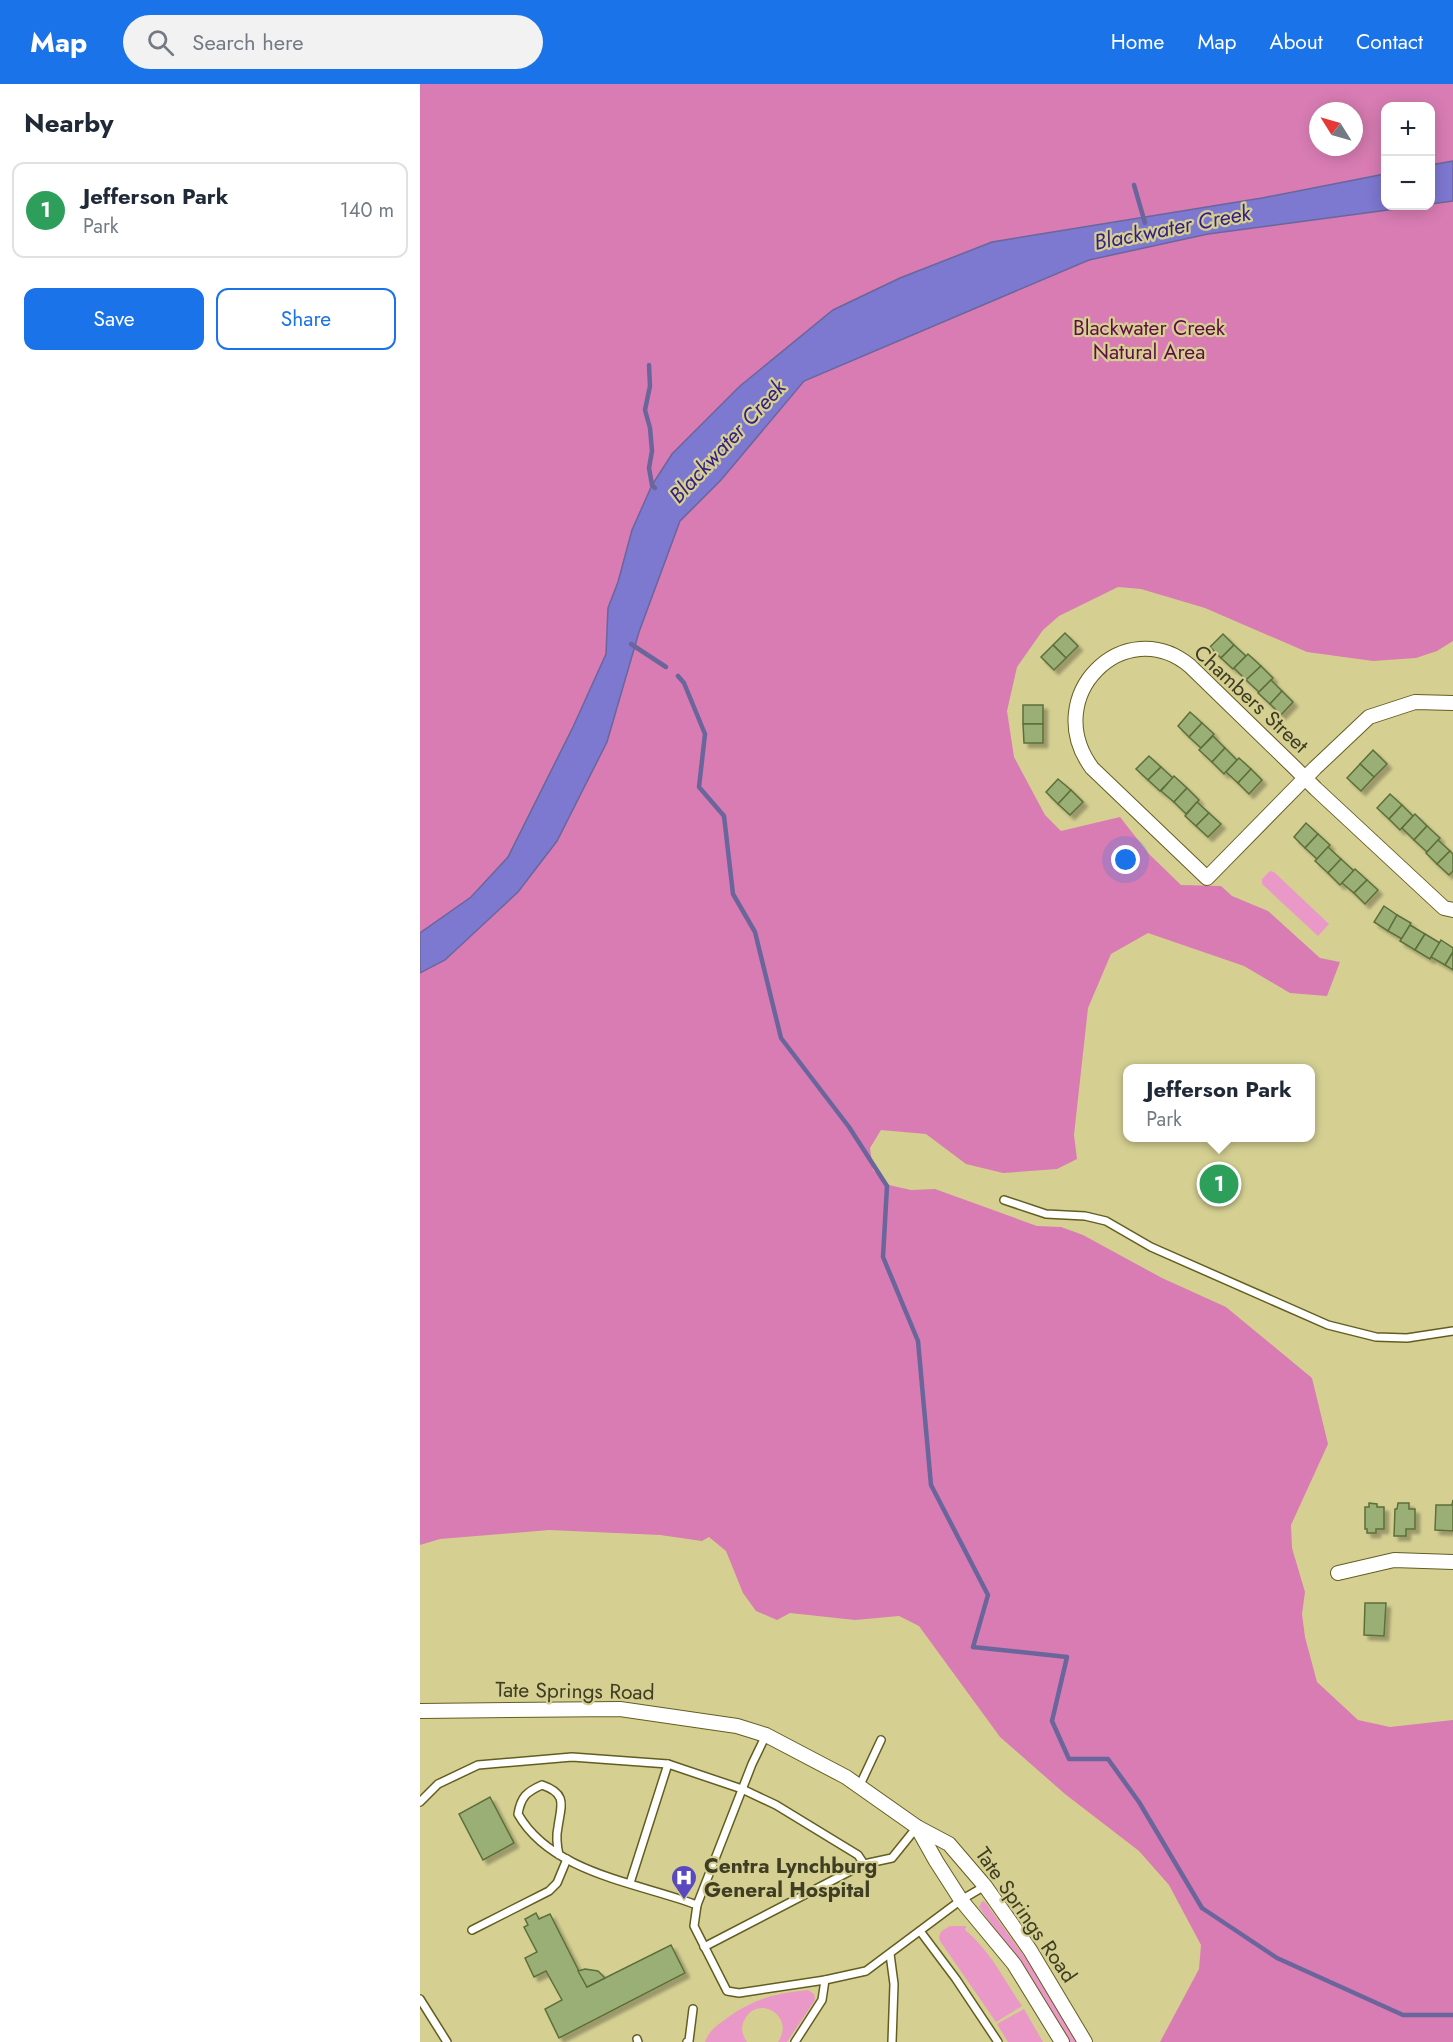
<!DOCTYPE html>
<html lang="en">
<head>
<meta charset="utf-8">
<style>
  :root { --surface:#fff; --page:#f2f2f3; --text:#1f2937; --muted:#747a83; --line:#e0e1e3; --accent:#1a73e8 }
  body { margin:0; font-family:Jost,sans-serif; background:var(--page); color:var(--text) }
  .controls { position:absolute; right:18px; top:18px; display:grid; overflow:hidden; border-radius:12px; box-shadow:0 3px 15px #0003 }
  .controls button { width:54px; height:54px; display:grid; place-items:center; padding:0; border:0; border-bottom:2px solid var(--line); background:var(--surface); color:var(--text); font:30px sans-serif }
  .compass { position:absolute; left:889px; top:18px; width:54px; height:54px; border-radius:50%; background:var(--surface); box-shadow:0 3px 15px #0003; rotate:307deg }
  .you { position:absolute; left:706px; top:776px; width:21px; height:21px; margin:-15px; border:4px solid #fff; border-radius:50%; background:#1a73e8; box-shadow:0 0 0 9px #1a73e833 }
  .badge { display:grid; place-items:center; width:39px; height:39px; border-radius:50%; background:var(--accent); color:#fff; font-size:20px; font-weight:700 }
  .pin { position:absolute; translate:-50% -50%; border:3px solid #fff; box-shadow:0 2px 6px #0006 }
  .popup { position:absolute; left:703px; top:980px; width:192px; height:78px; box-sizing:border-box; display:grid; place-content:center; border-radius:12px; background:var(--surface); filter:drop-shadow(0 2px 4px #0005); font-size:20px; white-space:nowrap; color:var(--muted) }
  .popup b { font-size:22px; color:var(--text) }
  .popup::after { content:''; position:absolute; left:50%; top:100%; margin-left:-12px; border:12px solid transparent; border-top-color:var(--surface) }
  .list { margin:0; padding:0; list-style:none }
  h2 { display:flex; justify-content:space-between; align-items:center; height:78px; margin:0; padding:0 24px; font-size:26px }
  h2 small { font-size:20px; font-weight:400; color:var(--muted) }
  .list li { display:grid; grid-template-columns:39px 1fr auto; gap:18px; align-items:center; box-sizing:border-box; height:96px; margin:0 12px 12px; padding:0 12px; border:2px solid var(--line); border-radius:12px }
  .list b { display:block; font-size:22px; white-space:nowrap }
  .list p { margin:0; font-size:20px; white-space:nowrap; color:var(--muted) }
  .list em { font-size:20px; font-style:normal; color:var(--muted) }
  .actions { display:flex; gap:12px; padding:18px 24px }
  .actions a { flex:1; padding:14px 0; border:2px solid var(--accent); border-radius:12px; text-align:center; font-size:21px; color:var(--accent) }
  .actions .main { background:var(--accent); color:#fff }
  .icon { flex:none; width:33px; height:33px; fill:none; stroke:currentColor; stroke-width:2; stroke-linecap:round; stroke-linejoin:round }
  .map { position:relative; flex:none; width:1033px; height:1958px; overflow:hidden }
  header { display:flex; align-items:center; gap:36px; box-sizing:border-box; height:84px; padding:0 30px; background:var(--accent); color:#fff }
  header strong { font-size:28px }
  nav { display:flex; gap:33px; margin-inline-start:auto; font-size:21px }
  .search { width:420px; height:54px; background:var(--page); display:flex; align-items:center; gap:15px; box-sizing:border-box; padding:0 21px; border-radius:33px; color:var(--muted); font-size:22px }
  main { display:flex }
  aside { flex:1; background:var(--surface) }
  .map>svg:first-child { display:block }
  .green { fill:#e998c7 }
  .forest { fill:#d87cb3; fill-rule:evenodd }
  .water { fill:#7d78d0; stroke:#6a669c; stroke-width:1.5 }
  .lines { fill:none; stroke-linecap:round; stroke-linejoin:round }
  .stream { stroke:#6a669c; stroke-width:4.5 }
  .building { fill:#9aaf76; stroke:#5d6f39; stroke-width:1.5; filter:url(#shadow) }
  .lane-casing { stroke:#635e20; stroke-width:10 }
  .street-casing { stroke:#635e20; stroke-width:16 }
  .lane { stroke:#fff; stroke-width:7 }
  .street { stroke:#fff; stroke-width:14 }
  .labels { text-anchor:middle; dominant-baseline:central; stroke-width:4.5; stroke-linejoin:round; paint-order:stroke }
  .park-label { font-size:21px; fill:#600d46; stroke:#d5d092 }
  .street-label { font-size:21px; fill:#3f3d23; stroke:#d5d092 }
  .poi-label { font-size:21px; font-weight:bold; fill:#3f3d23; stroke:#d5d092; text-anchor:start }
  .water-label { font-size:22px; font-style:italic; fill:#351e86; stroke:#d5d092 }
</style>
</head>
<body>
<header>
<strong>Map</strong>
<div class="search"><svg class="icon" aria-label="search" viewBox="0 0 24 24"><circle cx="10" cy="10" r="6"/><path d="M15 15l6 6"/></svg>Search here</div>
<nav><a>Home</a><a>Map</a><a>About</a><a>Contact</a></nav>
</header>
<main>
<aside>
<h2>Nearby<small></small></h2>
<ul class="list">
<li><span class="badge" style="background:#2e9e5b">1</span><div><b>Jefferson Park</b><p>Park</p></div><em>140 m</em></li>
</ul>
<div class="actions"><a class="main">Save</a><a>Share</a></div>
</aside>
<div class="map">
<svg width="1033" height="1958" viewBox="0 0 1033 1958">
  <defs>
    <filter id="shadow"><feDropShadow dx="4.5" dy="4.5" stdDeviation="1.5" flood-color="#0004"/></filter>
  </defs>
  <rect width="100%" height="100%" fill="#d5d092"/>
  <g class="green">
    <path d="M850 787 854 788 909 840 898 852 842 800V795Z"/>
    <path d="M562 1817 565 1818 614 1886 658 1958H649L607 1891 559 1823Z"/>
    <path d="M530 1842H546L545 1846C569 1865 585 1897 602 1922L576 1938 520 1857C517 1849 523 1846 530 1842Z"/>
    <path d="M388 1906 394 1910 395 1916 367 1958H358C376 1932 338 1910 325 1935 320 1943 322 1951 327 1958H285C289 1946 298 1941 307 1934 333 1915 356 1909 388 1906Z"/>
    <path d="M604 1925 623 1958H588L577 1940Z"/>
  </g>
  <g class="forest">
    <path d="M0 0H1033V77L1011 81 1010 22H966L965 90 842 114 572 158 480 194 413 226 252 370 232 401 212 446 198 498 188 524 186 570 153 643 88 773 51 813 0 849ZM898 27H934V63H898Z"/>
    <path d="M1033 117V557L1017 567 996 574 953 577 887 568 785 524 721 505 698 503 639 532 623 546 597 583 587 627 594 673 625 731 641 747 700 733 729 770 761 801 801 802 812 812 848 827 900 874 920 878 907 912 870 909 824 882 728 849 691 870 668 924 654 1051 657 1075 637 1085 583 1089 546 1080 506 1050 461 1046 450 1064 453 1086 469 1101 491 1106 515 1105 617 1142 641 1143 663 1151 742 1194 806 1223 892 1294 908 1360 871 1441 872 1464 885 1508 882 1530 885 1553 897 1598 938 1636 970 1643 1033 1636V1958H740L779 1885 781 1861 749 1801 719 1767 645 1710 580 1653 499 1542 479 1532 435 1536 370 1529 357 1536 336 1527 323 1509 306 1467 289 1453 282 1457 240 1451 129 1446 20 1455 0 1461V889L25 876 98 808 137 757 187 658 219 548 260 437 301 396 384 297 669 176 788 150 998 122H1010L1011 120Z"/>
  </g>
  <g class="water">
    <path d="M1033 77V117L1011 120V81Z"/>
    <path d="M965 90 966 122H998L788 150 669 176 384 297 301 396 260 437 219 548 187 658 137 757 98 808 25 876 0 889V849L51 813 88 773 153 643 186 570 188 524 198 498 212 446 232 401 252 370 320 302 413 226 480 194 572 158 842 114Z"/>
  </g>
  <g class="lines">
    <g class="stream">
      <path d="M714 101 725 139"/>
      <path d="M229 281 230 302 225 326 230 344 232 367 229 384 232 401 235 404"/>
      <path d="M211 560 246 583"/>
      <path d="M258 592 264 599 285 650 279 703 304 732 313 810 335 848 361 954 429 1043 467 1102 463 1173 498 1257 511 1401 568 1511 553 1563 647 1573 632 1637 649 1675H688L719 1718 782 1824 857 1874 983 1931H1033"/>
    </g>
  </g>
  <g class="building">
    <path d="M645 549 658 562 646 574 633 561Z"/>
    <path d="M803 550 814 561 801 574 790 563Z"/>
    <path d="M633 561 646 574 634 586 621 573Z"/>
    <path d="M814 561 826 572 813 585 801 574Z"/>
    <path d="M828 570 841 582 826 596 814 584Z"/>
    <path d="M841 582 853 594 839 608 826 596Z"/>
    <path d="M851 596 862 607 850 620 838 609Z"/>
    <path d="M862 607 873 618 861 631 850 620Z"/>
    <rect x="603" y="621" width="20" height="19"/>
    <path d="M770 628 782 639 769 653 758 642Z"/>
    <path d="M782 639 794 650 781 664 769 653Z"/>
    <path d="M603 640H623V659H604Z"/>
    <path d="M793 652 805 664 792 678 779 666Z"/>
    <path d="M805 664 817 676 804 690 792 678Z"/>
    <path d="M953 666 967 680 954 693 940 680Z"/>
    <path d="M729 672 741 683 728 696 716 685Z"/>
    <path d="M819 674 831 685 818 699 806 688Z"/>
    <path d="M940 680 954 693 941 707 927 694Z"/>
    <path d="M741 683 753 694 740 707 728 696Z"/>
    <path d="M831 685 842 696 829 710 818 699Z"/>
    <path d="M754 692 767 704 754 718 741 707Z"/>
    <path d="M638 695 651 706 638 720 626 708Z"/>
    <path d="M767 704 779 716 766 730 754 718Z"/>
    <path d="M651 706 663 718 650 731 638 720Z"/>
    <path d="M970 710 982 721 969 735 957 724Z"/>
    <path d="M777 718 789 729 776 742 765 732Z"/>
    <path d="M982 721 993 732 980 746 969 735Z"/>
    <path d="M789 729 801 740 788 753 776 742Z"/>
    <path d="M995 730 1007 742 994 756 982 744Z"/>
    <path d="M886 739 898 750 885 764 874 753Z"/>
    <path d="M1007 742 1020 754 1007 768 994 756Z"/>
    <path d="M898 750 910 761 897 775 885 764Z"/>
    <path d="M1018 756 1030 767 1017 780 1006 769Z"/>
    <path d="M908 763 921 775 908 789 895 777Z"/>
    <path d="M1030 767 1033 770V787L1029 791 1017 780Z"/>
    <path d="M921 775 934 787 920 801 908 789Z"/>
    <path d="M935 785 947 796 934 809 922 799Z"/>
    <path d="M947 796 958 806 945 820 934 809Z"/>
    <path d="M964 822 977 831 968 847 954 838Z"/>
    <path d="M977 831 991 839 982 855 968 847Z"/>
    <path d="M990 841 1005 850 995 866 980 857Z"/>
    <path d="M1005 850 1020 859 1010 875 995 866Z"/>
    <path d="M1021 856 1033 864V868L1025 881 1011 873Z"/>
    <path d="M1033 868V886L1025 881Z"/>
    <path d="M1033 1416V1447L1015 1446 1016 1421H1032Z"/>
    <path d="M949 1419 957 1420V1423H964V1445H956V1449H947V1445H945V1423H949Z"/>
    <path d="M978 1419H989V1425H995V1445H986V1452H974L975 1425H977Z"/>
    <path d="M945 1519H966L964 1552 944 1551Z"/>
    <path d="M70 1713 94 1759 63 1776 39 1730Z"/>
    <path d="M116 1829 119 1835 130 1830 167 1903 251 1861 265 1889 139 1954 125 1925 142 1916 126 1887 114 1893 105 1874 117 1868 104 1843 108 1841 105 1835Z"/>
    <path d="M165 1885 178 1887 185 1894 167 1903 158 1887Z"/>
  </g>
  <g class="lines">
    <defs>
      <g id="lane">
        <path d="M584 1116 626 1130 665 1132 686 1137 731 1163 908 1241 956 1253 987 1254 1033 1247"/>
        <path d="M346 1651 332 1680 277 1821 274 1842 307 1907 319 1909 405 1896 446 1887 541 1816 565 1802"/>
        <path d="M439 1703 461 1656"/>
        <path d="M0 1718 18 1700 58 1681 152 1673 248 1680 322 1705 356 1721 438 1771 444 1780"/>
        <path d="M139 1771C137 1762 136 1752 138 1743 141 1721 148 1710 122 1701 106 1708 101 1713 98 1730 131 1789 219 1799 277 1821"/>
        <path d="M210 1799 248 1680"/>
        <path d="M52 1846 129 1807 137 1799 147 1775"/>
        <path d="M500 1847 536 1895 578 1958"/>
        <path d="M284 1863 444 1780 472 1774 497 1743"/>
        <path d="M470 1870 474 1900 472 1958"/>
        <path d="M0 1915 27 1958"/>
        <path d="M217 1955 218 1958"/>
        <path d="M267 1958 269 1957 273 1925"/>
        <path d="M375 1958 402 1916 405 1896"/>
      </g>
      <g id="street">
        <path d="M1033 619 995 618 949 633 895 684 787 794 672 684C619 612 705 528 770 582L875 684 896 705 1024 824 1033 826"/>
        <path d="M918 1489 974 1476 1033 1478"/>
        <path d="M0 1627 200 1625 317 1642 346 1651 426 1693 497 1743 529 1760 565 1802 610 1866 665 1958"/>
        <path d="M497 1743 516 1777 541 1816 594 1880 642 1958"/>
      </g>
    </defs>
    <use href="#lane" class="lane-casing"/>
    <use href="#street" class="street-casing"/>
    <use href="#lane" class="lane"/>
    <use href="#street" class="street"/>
  </g>
  <defs>
    <symbol id="hospital-pin" viewBox="-11 -11 22 30"><path d="M0 17L-7.5 6A9.5 9.5 0 1 1 7.5 6Z" fill="#5a48c0" stroke="#d5d092"/><path d="M-5-5h3v3.5h4V-5h3V5h-3V1.5h-4V5h-3Z" fill="#fff"/></symbol>
  </defs>
  <g fill-rule="evenodd">
    <use href="#hospital-pin" x="249" y="1779" width="30" height="40"/>
  </g>
  <g class="labels">
    <g class="park-label">
      <text x="729" y="244">Blackwater Creek<tspan x="729" dy="24">Natural Area</tspan></text>
    </g>
    <g class="street-label">
      <text transform="translate(831 615) rotate(43)">Chambers Street</text>
      <text transform="translate(155 1607) rotate(1)">Tate Springs Road</text>
      <text transform="translate(606 1831) rotate(55)">Tate Springs Road</text>
    </g>
    <g class="poi-label">
      <text x="284" y="1782">Centra Lynchburg<tspan x="284" dy="24">General Hospital</tspan></text>
    </g>
    <g class="water-label">
      <text transform="translate(752 143) rotate(-11)">Blackwater Creek</text>
      <text transform="translate(307 357) rotate(-47)">Blackwater Creek</text>
    </g>
  </g>
</svg>
<div class="controls">
<button>+</button>
<button>−</button>
</div>
<svg class="compass" viewBox="-18 -18 36 36"><path d="M0-13l5 13h-10z" fill="#e53935"/><path d="M0 13l5-13h-10z" fill="#747a83"/></svg>
<div class="you"></div>
<div class="pin badge" style="left:799px;top:1100px;background:#2e9e5b">1</div>
<div class="popup"><b>Jefferson Park</b>Park</div>
</div>
</main>
</body>
</html>
